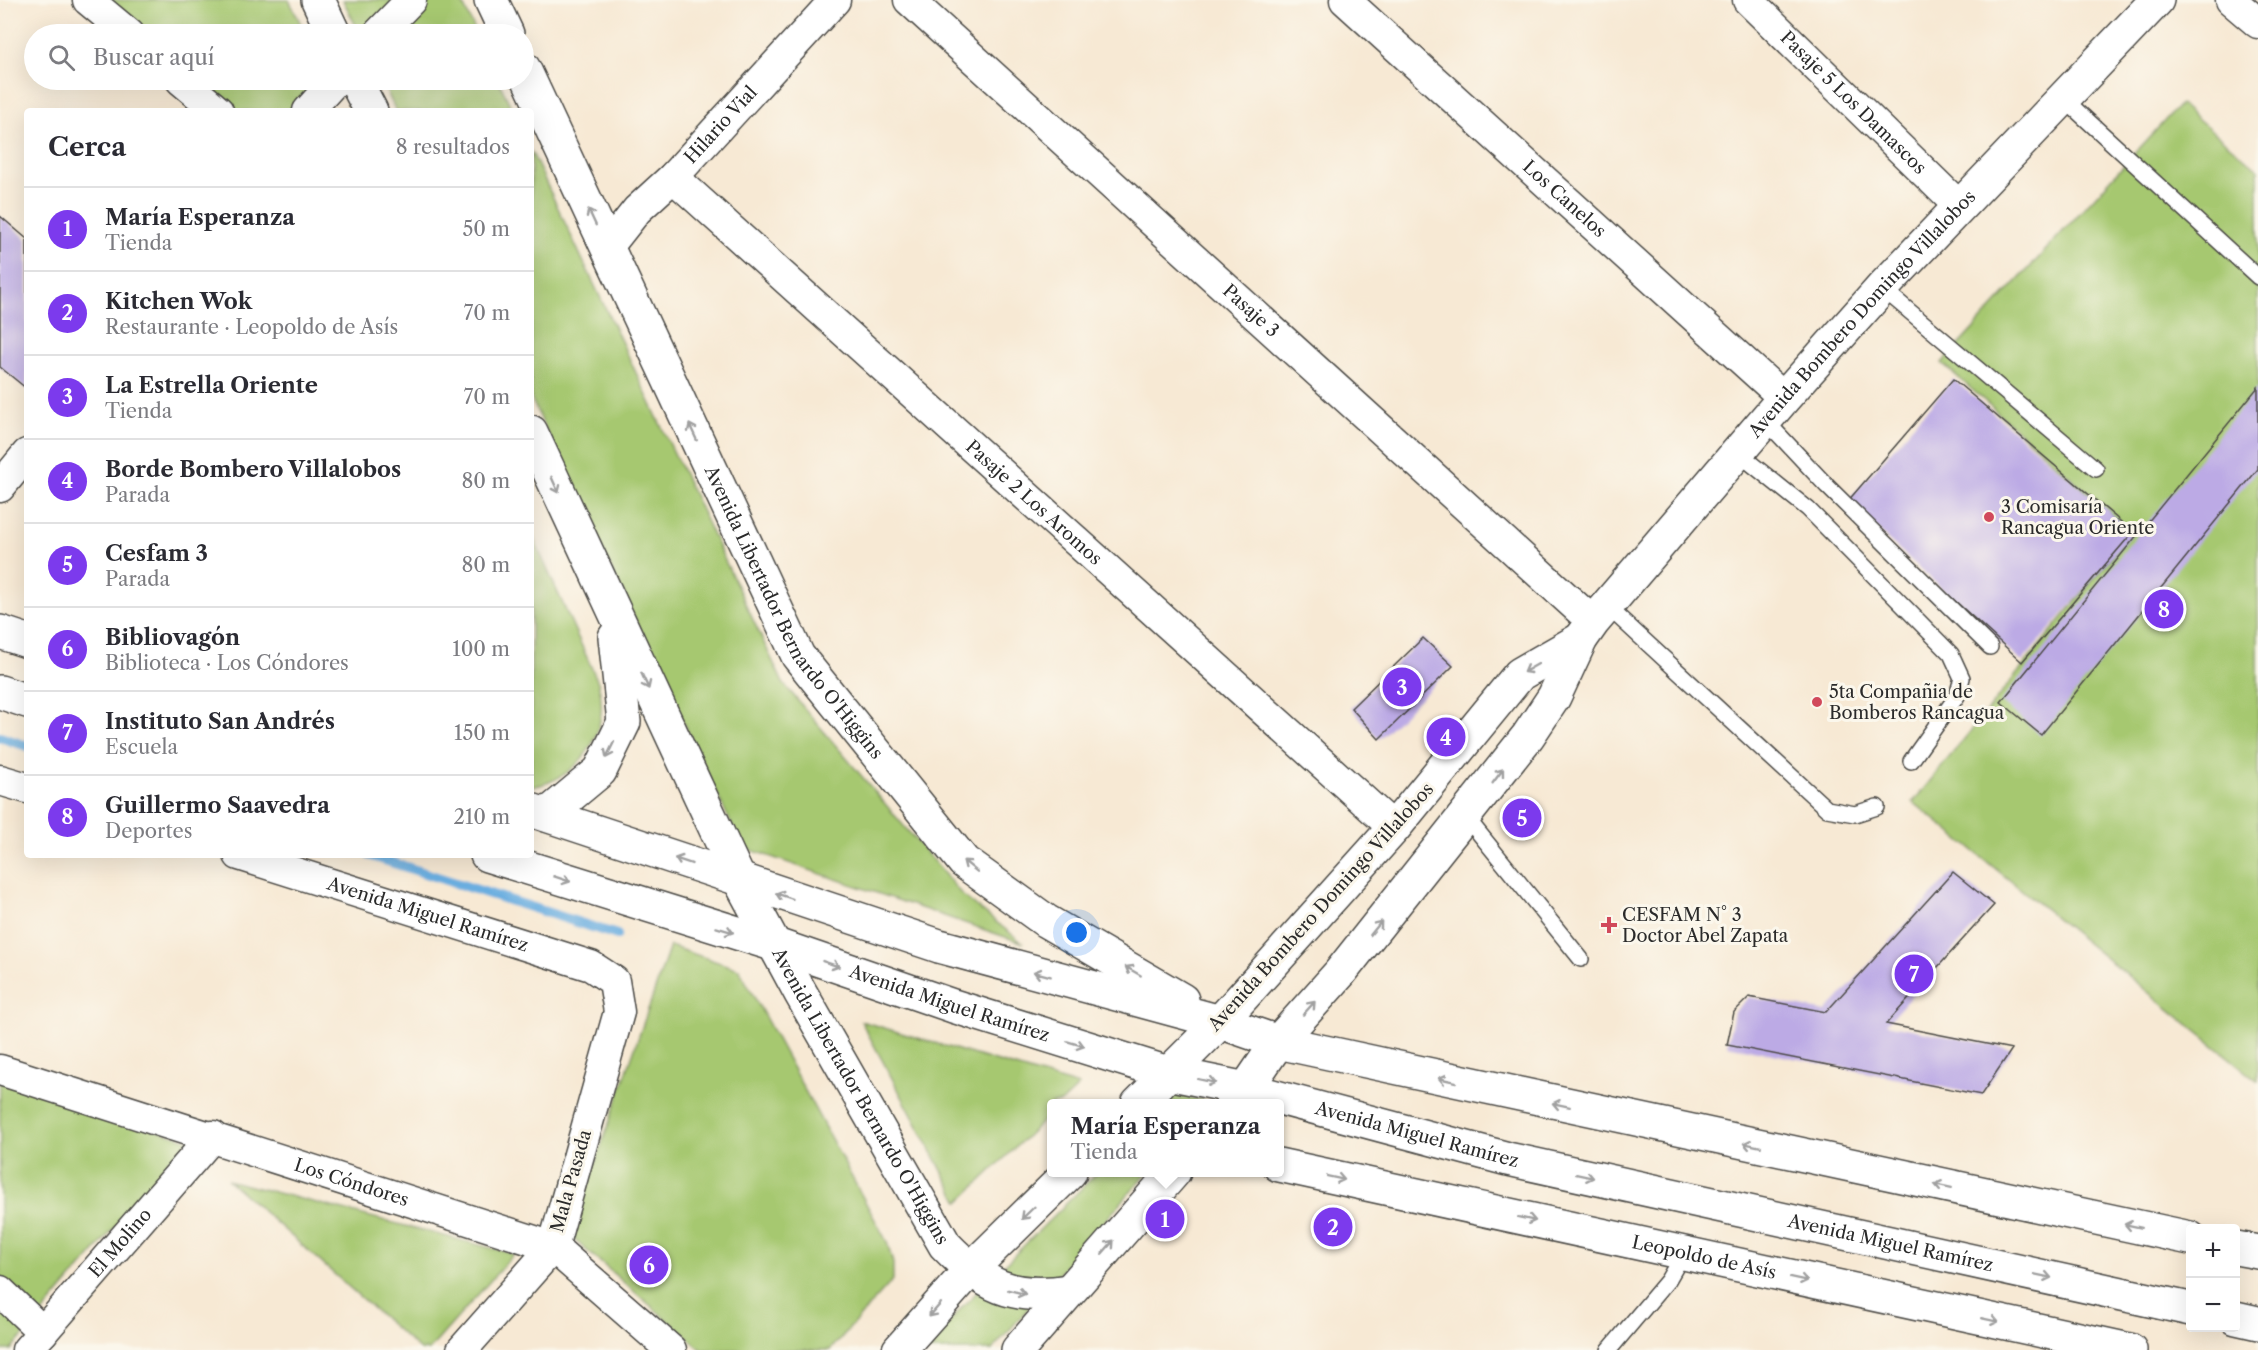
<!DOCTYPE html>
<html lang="es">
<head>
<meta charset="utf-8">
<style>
  :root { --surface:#fff; --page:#f7f7f7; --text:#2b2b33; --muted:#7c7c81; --line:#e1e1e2; --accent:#7c3aed }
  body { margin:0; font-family:"Libre Caslon Text",serif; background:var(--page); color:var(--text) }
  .controls { position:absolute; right:18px; bottom:18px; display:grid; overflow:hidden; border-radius:6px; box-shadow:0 6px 24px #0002 }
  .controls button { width:54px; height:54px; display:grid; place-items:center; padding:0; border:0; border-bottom:2px solid var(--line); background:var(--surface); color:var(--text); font:30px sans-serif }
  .you { position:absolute; left:1077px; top:933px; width:21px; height:21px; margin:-15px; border:4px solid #fff; border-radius:50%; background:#1a73e8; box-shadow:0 0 0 9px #1a73e833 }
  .badge { display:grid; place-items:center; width:39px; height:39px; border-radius:50%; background:var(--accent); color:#fff; font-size:20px; font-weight:700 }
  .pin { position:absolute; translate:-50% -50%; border:3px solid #fff; box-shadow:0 2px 6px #0006 }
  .popup { position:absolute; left:1047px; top:1099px; width:237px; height:78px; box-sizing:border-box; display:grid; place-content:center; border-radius:6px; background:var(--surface); filter:drop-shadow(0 2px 4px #0005); font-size:20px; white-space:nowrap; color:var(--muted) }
  .popup b { font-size:22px; color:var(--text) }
  .popup::after { content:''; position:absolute; left:50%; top:100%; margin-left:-12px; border:12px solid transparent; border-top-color:var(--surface) }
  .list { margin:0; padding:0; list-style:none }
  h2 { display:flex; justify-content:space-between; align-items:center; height:78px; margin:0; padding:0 24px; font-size:26px }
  h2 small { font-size:20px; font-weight:400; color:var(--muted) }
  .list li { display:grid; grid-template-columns:39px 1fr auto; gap:18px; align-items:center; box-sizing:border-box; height:84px; padding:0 24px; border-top:2px solid var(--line) }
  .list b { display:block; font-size:22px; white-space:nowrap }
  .list p { margin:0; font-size:20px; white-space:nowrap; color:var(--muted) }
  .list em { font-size:20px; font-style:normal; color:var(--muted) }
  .icon { flex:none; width:33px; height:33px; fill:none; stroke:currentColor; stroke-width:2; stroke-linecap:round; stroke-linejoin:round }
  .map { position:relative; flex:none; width:2258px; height:1350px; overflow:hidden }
  .search { position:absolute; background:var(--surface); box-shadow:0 6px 24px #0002; left:24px; top:24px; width:510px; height:66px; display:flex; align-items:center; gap:15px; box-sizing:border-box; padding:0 21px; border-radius:33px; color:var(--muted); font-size:22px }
  .panel { position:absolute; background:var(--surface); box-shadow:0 6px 24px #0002; left:24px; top:108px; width:510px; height:750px; border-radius:6px }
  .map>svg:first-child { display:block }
  .green { fill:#a6c870; stroke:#687a4e; stroke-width:1.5 }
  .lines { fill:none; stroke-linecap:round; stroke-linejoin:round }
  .stream { stroke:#6baee0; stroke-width:10 }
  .building { fill:#bcaae5 }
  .lane-casing { stroke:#4a4844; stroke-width:18 }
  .street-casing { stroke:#4a4844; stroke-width:33 }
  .secondary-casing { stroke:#4a4844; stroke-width:36 }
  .primary-casing { stroke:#4a4844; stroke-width:36 }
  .lane { stroke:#fff; stroke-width:15 }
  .street { stroke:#fff; stroke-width:30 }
  .secondary { stroke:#fff; stroke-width:33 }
  .primary { stroke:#fff; stroke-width:33 }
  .oneway { stroke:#a0a0a0 }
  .poi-dot { fill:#d1495b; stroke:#fbf7ec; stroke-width:2 }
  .labels { text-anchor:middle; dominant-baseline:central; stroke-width:6; stroke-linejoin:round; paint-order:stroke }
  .street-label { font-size:18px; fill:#2b2b2b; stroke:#fbf7ec }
  .poi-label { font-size:18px; fill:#2b2b2b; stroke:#fbf7ec; text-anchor:start }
</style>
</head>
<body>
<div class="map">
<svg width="2258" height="1350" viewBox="0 0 2258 1350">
  <rect width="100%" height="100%" fill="#fbf7ec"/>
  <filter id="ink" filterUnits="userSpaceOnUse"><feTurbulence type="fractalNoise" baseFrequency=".0167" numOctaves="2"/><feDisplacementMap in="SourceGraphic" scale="12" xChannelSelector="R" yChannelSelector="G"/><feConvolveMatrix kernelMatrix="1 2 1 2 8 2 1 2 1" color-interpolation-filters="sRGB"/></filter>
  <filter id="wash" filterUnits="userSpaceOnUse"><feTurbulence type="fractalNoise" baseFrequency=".008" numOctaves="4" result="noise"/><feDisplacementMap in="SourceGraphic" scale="24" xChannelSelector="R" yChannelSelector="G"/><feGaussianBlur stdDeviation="1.35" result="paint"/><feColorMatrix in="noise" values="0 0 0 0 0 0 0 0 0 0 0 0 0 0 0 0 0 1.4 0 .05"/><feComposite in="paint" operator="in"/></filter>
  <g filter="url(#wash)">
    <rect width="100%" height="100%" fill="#f7e9d4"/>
    <g class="green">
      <path d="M108 0H289L306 34H149Z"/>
      <path d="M343 0H461L477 34H360Z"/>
      <path d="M202 80H324L296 111H239Z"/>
      <path d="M381 80H498L513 111H396Z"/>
      <path d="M2180 104 2258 169V1081L1913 802 2132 532 1942 363Z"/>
      <path d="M531 151 783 683 963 896 1023 943 742 847 531 398Z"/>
      <path d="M531 533 598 682C612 731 581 779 531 787Z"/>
      <path d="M670 946 739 969 887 1242 893 1263V1280L830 1350H702L570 1236Z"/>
      <path d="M861 1021 1079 1086 1061 1103 1051 1104V1113L959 1202Z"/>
      <path d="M0 1080 189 1140 11 1350H0Z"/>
      <path d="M1175 1094 1207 1101 1205 1103H1165Z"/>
      <path d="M1097 1173H1147L992 1350H925L964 1305Z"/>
      <path d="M228 1180H227L514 1254 429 1350H420Z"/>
    </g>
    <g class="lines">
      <g class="stream">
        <path d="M0 737 27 746"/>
        <path d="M369 855 617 935"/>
      </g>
    </g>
    <g id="blocks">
      <g class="building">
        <path d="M0 216 27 239V389L0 367Z"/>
        <path d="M1953 379 2133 532 2022 662 1847 502Z"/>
        <path d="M2258 387V469L2041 735 2001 702Z"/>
        <path d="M1423 638 1453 666 1379 739 1351 708Z"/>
        <path d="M1953 872 1994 905 1886 1024 2012 1049 1981 1095 1727 1045 1734 1012 1749 997 1826 1012Z"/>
      </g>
    </g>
  </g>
  <g filter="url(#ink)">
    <use href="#blocks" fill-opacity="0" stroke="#4a4844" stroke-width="1.5"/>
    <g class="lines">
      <defs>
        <g id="lane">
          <path d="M2064 99 2258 277"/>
          <path d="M1882 288 2096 469"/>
          <path d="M1765 420 1827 486 1990 647"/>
          <path d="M1738 453 1808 509 1951 654 1962 678 1957 696 1911 761"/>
          <path d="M1607 606 1827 809 1855 814 1877 807"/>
          <path d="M1466 817 1581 959"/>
          <path d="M1609 1350 1668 1280 1683 1254"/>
        </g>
        <g id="street">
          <path d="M88 0 129 34"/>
          <path id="s1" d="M909 0 1593 622"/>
          <path id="s2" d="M1345 0 1784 398"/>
          <path id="s3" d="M1748 0 1959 206"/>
          <path d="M2231 0 2258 23"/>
          <path d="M378 34 411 0"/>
          <path d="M181 80 218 111"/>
          <path d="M308 111 336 80"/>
          <path id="s4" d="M673 177 1394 828"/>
          <path id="s5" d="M607 248 637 210 673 177 835 0"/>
          <path d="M0 487 27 454"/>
          <path d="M0 780 27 788"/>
          <path id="s6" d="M239 855 591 966 614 981 619 1012 553 1247 462 1350"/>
          <path id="s7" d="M0 1070 553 1247 671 1350"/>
          <path d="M0 1291 43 1332"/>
          <path id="s8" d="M27 1350 213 1136"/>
        </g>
        <g id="secondary">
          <path d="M0 632 27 641"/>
          <path d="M0 692 27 701"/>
          <path d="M531 810 739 879"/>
          <path d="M487 855 776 945"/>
          <path d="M1220 1022 1394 828 1520 674 1581 639"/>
          <path id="s9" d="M1278 1042 1339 974 1528 736 1554 697 1581 639 1593 622 1784 398 1882 288 2157 0"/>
          <path id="s10" d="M1279 1165 2130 1350"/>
        </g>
        <g id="primary">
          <path d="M318 0 334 34"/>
          <path d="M491 0 507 34"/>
          <path id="s11" d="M524 69 798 656 964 862 1046 921 1182 1000"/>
          <path d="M355 80 371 111"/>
          <path id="s12" d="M531 432 739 879 800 992 945 1245C985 1286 1011 1300 1069 1291"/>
          <path d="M547 815 600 771 624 722 615 637"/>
          <path d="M739 879 939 946 1220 1022 1278 1042 2190 1238"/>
          <path id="s13" d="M776 945 953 1006 1168 1073 1246 1089 1508 1159 2190 1309"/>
          <path d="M1138 1104 1220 1022"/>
          <path d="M1232 1104 1246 1089 1278 1042"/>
          <path d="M2236 1248 2258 1252"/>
          <path d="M2236 1318 2258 1323"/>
          <path d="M899 1350 970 1270 1070 1172"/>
          <path d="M1018 1350 1174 1172"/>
        </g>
      </defs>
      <use href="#lane" class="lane-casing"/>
      <use href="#street" class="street-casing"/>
      <use href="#secondary" class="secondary-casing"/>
      <use href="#primary" class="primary-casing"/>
      <use href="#lane" class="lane"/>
      <use href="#street" class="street"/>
      <use href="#secondary" class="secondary"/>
      <use href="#primary" class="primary"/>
    </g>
    <defs><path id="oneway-shaft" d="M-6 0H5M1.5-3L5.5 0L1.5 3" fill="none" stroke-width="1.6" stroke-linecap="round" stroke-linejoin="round" transform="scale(1.5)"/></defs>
    <g class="oneway">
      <use href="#oneway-shaft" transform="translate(592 217) rotate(-115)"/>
      <use href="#oneway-shaft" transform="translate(693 432) rotate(-115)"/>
      <use href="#oneway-shaft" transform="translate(555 485) rotate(66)"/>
      <use href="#oneway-shaft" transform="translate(1531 668) rotate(150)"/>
      <use href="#oneway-shaft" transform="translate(645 681) rotate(65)"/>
      <use href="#oneway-shaft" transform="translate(610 750) rotate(116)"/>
      <use href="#oneway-shaft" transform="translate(1498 776) rotate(-53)"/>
      <use href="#oneway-shaft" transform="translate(683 861) rotate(-161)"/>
      <use href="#oneway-shaft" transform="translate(970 866) rotate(-141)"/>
      <use href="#oneway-shaft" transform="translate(562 879) rotate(18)"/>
      <use href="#oneway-shaft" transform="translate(784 896) rotate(-161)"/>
      <use href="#oneway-shaft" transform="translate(1376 928) rotate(-51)"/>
      <use href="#oneway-shaft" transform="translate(725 930) rotate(17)"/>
      <use href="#oneway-shaft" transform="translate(831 964) rotate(19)"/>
      <use href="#oneway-shaft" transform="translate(1133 971) rotate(-150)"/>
      <use href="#oneway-shaft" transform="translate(1042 974) rotate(-165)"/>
      <use href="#oneway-shaft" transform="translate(1309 1008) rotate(-48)"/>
      <use href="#oneway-shaft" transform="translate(1076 1044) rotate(17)"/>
      <use href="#oneway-shaft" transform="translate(1447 1080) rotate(-167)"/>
      <use href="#oneway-shaft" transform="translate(1207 1081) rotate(12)"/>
      <use href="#oneway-shaft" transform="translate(1561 1105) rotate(-168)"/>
      <use href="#oneway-shaft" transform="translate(1752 1145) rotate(-168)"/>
      <use href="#oneway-shaft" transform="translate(1585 1176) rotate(12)"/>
      <use href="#oneway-shaft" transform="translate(1336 1178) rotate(12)"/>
      <use href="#oneway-shaft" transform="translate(1943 1186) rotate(-168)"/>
      <use href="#oneway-shaft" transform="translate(1028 1213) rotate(136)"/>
      <use href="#oneway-shaft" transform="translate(1527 1219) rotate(12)"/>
      <use href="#oneway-shaft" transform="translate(2133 1226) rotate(-168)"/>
      <use href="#oneway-shaft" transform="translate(1108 1247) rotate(-49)"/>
      <use href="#oneway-shaft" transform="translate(2043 1276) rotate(12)"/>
      <use href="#oneway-shaft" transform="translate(1799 1279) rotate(12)"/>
      <use href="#oneway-shaft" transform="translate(1017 1292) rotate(14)"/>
      <use href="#oneway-shaft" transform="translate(935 1310) rotate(131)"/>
      <use href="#oneway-shaft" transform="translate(1990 1320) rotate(12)"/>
    </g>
  </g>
  <g class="poi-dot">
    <circle cx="1989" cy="517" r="6"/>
    <circle cx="1817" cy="702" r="6"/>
    <path d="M1606 916h6v6h6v6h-6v6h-6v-6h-6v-6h6z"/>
  </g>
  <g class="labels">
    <g class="street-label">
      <text stroke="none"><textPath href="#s3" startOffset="147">Pasaje 5 Los Damascos</textPath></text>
      <text stroke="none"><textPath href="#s5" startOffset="168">Hilario Vial</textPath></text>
      <text stroke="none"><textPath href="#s2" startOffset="296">Los Canelos</textPath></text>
      <text stroke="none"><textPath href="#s1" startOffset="462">Pasaje 3</textPath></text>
      <text stroke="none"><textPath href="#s9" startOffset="936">Avenida Bombero Domingo Villalobos</textPath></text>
      <text stroke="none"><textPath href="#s4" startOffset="486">Pasaje 2 Los Aromos</textPath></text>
      <text stroke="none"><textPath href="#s11" startOffset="608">Avenida Libertador Bernardo O'Higgins</textPath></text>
      <text transform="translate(1321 907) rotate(-48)">Avenida Bombero Domingo Villalobos</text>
      <text stroke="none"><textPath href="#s6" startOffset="198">Avenida Miguel Ramírez</textPath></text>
      <text stroke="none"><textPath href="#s13" startOffset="183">Avenida Miguel Ramírez</textPath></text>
      <text stroke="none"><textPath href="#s12" startOffset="742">Avenida Libertador Bernardo O'Higgins</textPath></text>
      <text stroke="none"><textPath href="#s13" startOffset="669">Avenida Miguel Ramírez</textPath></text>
      <text stroke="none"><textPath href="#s7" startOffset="369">Los Cóndores</textPath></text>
      <text transform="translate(571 1181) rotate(-74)">Mala Pasada</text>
      <text stroke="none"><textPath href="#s8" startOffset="142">El Molino</textPath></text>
      <text stroke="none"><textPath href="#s13" startOffset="1155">Avenida Miguel Ramírez</textPath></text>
      <text stroke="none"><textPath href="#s10" startOffset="435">Leopoldo de Asís</textPath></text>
    </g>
    <g class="poi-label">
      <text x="2001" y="507">3 Comisaría<tspan x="2001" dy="21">Rancagua Oriente</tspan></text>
      <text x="1829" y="692">5ta Compañia de<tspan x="1829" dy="21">Bomberos Rancagua</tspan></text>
      <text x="1622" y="915">CESFAM N° 3<tspan x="1622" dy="21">Doctor Abel Zapata</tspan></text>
    </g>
  </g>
</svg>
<div class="controls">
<button>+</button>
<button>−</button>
</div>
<div class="you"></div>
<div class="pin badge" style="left:1165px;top:1219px">1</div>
<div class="popup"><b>María Esperanza</b>Tienda</div>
<div class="pin badge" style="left:1333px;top:1227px">2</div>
<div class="pin badge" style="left:1402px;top:687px">3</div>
<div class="pin badge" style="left:1446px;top:737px">4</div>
<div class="pin badge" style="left:1522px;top:818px">5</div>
<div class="pin badge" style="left:649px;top:1265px">6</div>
<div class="pin badge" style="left:1914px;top:974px">7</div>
<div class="pin badge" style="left:2164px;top:609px">8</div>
<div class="search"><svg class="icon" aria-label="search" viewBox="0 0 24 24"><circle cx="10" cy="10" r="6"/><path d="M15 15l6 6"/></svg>Buscar aquí</div>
<section class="panel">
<h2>Cerca<small>8 resultados</small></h2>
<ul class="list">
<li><span class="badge">1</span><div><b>María Esperanza</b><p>Tienda</p></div><em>50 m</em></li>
<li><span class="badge">2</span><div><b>Kitchen Wok</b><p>Restaurante · Leopoldo de Asís</p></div><em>70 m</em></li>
<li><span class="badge">3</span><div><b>La Estrella Oriente</b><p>Tienda</p></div><em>70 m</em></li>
<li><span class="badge">4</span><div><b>Borde Bombero Villalobos</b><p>Parada</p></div><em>80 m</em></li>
<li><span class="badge">5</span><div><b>Cesfam 3</b><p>Parada</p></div><em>80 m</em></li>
<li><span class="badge">6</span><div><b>Bibliovagón</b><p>Biblioteca · Los Cóndores</p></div><em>100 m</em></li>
<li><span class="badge">7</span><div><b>Instituto San Andrés</b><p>Escuela</p></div><em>150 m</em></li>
<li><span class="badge">8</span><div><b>Guillermo Saavedra</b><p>Deportes</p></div><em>210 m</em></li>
</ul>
</section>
</div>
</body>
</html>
